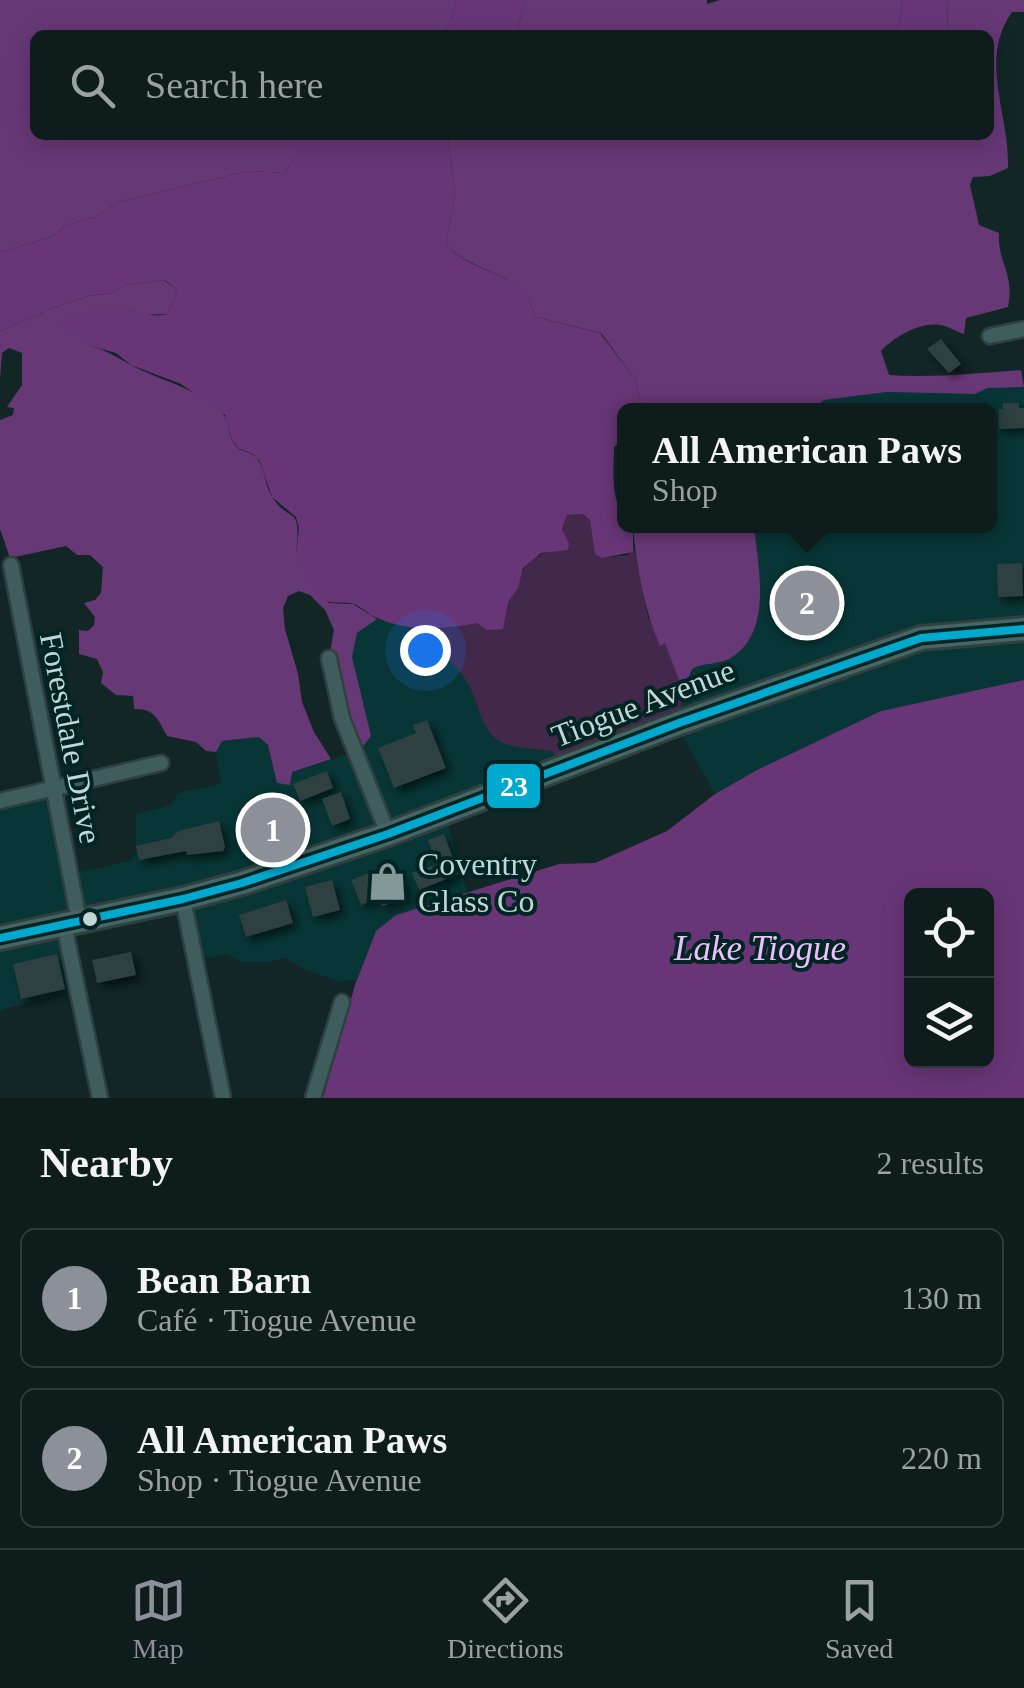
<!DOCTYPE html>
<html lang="en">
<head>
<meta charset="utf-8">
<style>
  :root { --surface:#0e1c1c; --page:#172525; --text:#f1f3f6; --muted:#9ba1a3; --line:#2e3a3b; --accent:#8c9099 }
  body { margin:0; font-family:Georgia,serif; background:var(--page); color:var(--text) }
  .controls { position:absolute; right:30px; bottom:30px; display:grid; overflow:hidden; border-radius:15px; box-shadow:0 5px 25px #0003 }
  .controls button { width:90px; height:90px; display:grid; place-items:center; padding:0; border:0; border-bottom:2px solid var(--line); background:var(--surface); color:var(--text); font:50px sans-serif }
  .you { position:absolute; left:425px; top:650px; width:35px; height:35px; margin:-25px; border:8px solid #fff; border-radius:50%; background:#1a73e8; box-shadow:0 0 0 15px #1a73e833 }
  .badge { display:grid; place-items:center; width:65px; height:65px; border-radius:50%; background:var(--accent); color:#fff; font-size:32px; font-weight:700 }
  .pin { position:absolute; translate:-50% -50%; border:5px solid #fff; box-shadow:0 2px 10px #0006 }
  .popup { position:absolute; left:617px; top:403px; width:380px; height:130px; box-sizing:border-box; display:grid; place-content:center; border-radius:15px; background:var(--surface); filter:drop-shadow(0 2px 8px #0005); font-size:32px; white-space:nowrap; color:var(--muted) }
  .popup b { font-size:38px; color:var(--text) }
  .popup::after { content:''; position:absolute; left:50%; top:100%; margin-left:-20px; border:20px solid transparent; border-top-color:var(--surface) }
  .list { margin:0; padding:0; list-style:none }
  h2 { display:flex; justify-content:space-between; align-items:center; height:130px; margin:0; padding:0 40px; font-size:42px }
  h2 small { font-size:32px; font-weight:400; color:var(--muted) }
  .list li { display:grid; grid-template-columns:65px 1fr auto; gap:30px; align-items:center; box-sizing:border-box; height:140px; margin:0 20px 20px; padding:0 20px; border:2px solid var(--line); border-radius:15px }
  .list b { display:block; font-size:38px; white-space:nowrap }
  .list p { margin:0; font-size:32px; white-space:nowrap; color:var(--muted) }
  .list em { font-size:32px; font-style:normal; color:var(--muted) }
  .icon { flex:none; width:55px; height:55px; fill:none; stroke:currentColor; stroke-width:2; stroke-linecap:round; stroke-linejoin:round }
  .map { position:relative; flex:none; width:1024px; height:1098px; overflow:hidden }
  .search { position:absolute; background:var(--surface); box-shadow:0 5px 25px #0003; left:30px; right:30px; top:30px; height:110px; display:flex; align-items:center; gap:25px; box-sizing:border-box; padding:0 35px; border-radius:15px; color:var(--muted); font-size:38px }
  .sheet { height:450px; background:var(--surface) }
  nav { display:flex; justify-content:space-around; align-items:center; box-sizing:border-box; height:140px; border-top:2px solid var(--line); background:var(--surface); font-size:28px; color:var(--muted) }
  nav a { display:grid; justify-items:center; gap:5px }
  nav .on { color:var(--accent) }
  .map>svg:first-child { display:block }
  .built { fill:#083636 }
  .green { fill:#42284b }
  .forest { fill:#673876 }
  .water { fill:#683677; fill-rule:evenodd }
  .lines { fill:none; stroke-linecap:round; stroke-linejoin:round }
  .stream { stroke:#683677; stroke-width:4 }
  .building { fill:#2e4040; filter:url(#shadow) }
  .street-casing { stroke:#304040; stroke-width:19 }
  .primary-casing { stroke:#304040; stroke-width:28 }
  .street { stroke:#3e5d5c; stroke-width:14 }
  .primary { stroke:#466666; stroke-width:22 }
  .bus-1-casing { stroke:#012524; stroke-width:15 }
  .bus-1 { stroke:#00a9ce; stroke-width:8 }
  .bus-dot { fill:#c3d6d5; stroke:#012524; stroke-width:4 }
  .labels { text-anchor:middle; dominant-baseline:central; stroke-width:8; stroke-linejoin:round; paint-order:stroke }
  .street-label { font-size:32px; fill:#c3d6d5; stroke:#012524 }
  .poi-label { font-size:32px; fill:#c3d6d5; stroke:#012524; text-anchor:start }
  .water-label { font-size:35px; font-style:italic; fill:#eebffa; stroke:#012524 }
  .line-badge { stroke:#012524; stroke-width:4 }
  .badge-label { font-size:28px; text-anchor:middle; font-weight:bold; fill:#fff }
</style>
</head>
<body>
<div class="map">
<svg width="1024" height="1098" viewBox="0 0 1024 1098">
  <defs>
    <filter id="shadow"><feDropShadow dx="5" dy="5" stdDeviation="5" flood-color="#0009"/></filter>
  </defs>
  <rect width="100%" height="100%" fill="#122626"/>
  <g class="built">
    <path d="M1024 387V680L882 711 757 770 715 794 675 723 681 713 683 691 692 669 706 662 719 663 759 581 754 526H789L803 533 810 526H990V410H812L824 400 887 392 975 394 988 388Z"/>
    <path d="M377 619 422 629 460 671 474 692 477 707 534 748 552 751 561 765 444 812 468 893 396 915 376 931 357 979 340 982 303 969 286 958 270 962H242L227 954 196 960 182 899 64 923 76 990 0 1010V800L47 790 71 874 130 861 136 853V814L169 806 179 793 221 784 216 752 222 741 259 737 268 744 277 782 292 772 360 750V696L352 657 357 633Z"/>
  </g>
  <path class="green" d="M583 514 591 520 602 558 628 555 634 548 648 617 665 642 683 691 681 713 561 765 552 751C539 749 526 749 513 746 477 740 482 698 462 675 450 660 433 645 422 629 457 629 492 624 514 593 521 584 519 572 527 565 539 553 554 549 569 543L562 529 567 515Z"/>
  <g class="forest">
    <path d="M0 0H456L450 22 441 35H35V135H301L302 138 292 163 284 173 249 171 118 202 96 217 66 225 52 237 0 252Z"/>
    <path d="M525 0H707V4L720 0H902L900 22 893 35H516Z"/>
    <path d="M948 0H1024V12H1012C978 60 1010 115 1008 168L990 176 973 177 970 185 979 225 999 233C997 262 1015 273 1008 307L966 318 964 334C957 332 948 326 940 325 920 322 894 337 881 351L889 375C933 378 977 373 1021 370L1024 387 988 388 975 394 887 392 824 400 812 410H642L635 379 601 333 536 317C532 308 528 296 520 289 499 270 466 267 446 244L455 195 448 135H989V35H947Z"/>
    <path d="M164 280 177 290 168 314 142 315 130 310 91 346C108 351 118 358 133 366 163 382 196 387 222 413 231 422 227 439 238 448 244 453 252 451 257 459 265 469 265 484 271 495 290 527 302 500 296 554L304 562 311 584 329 603 353 604 377 619 357 633 352 657 371 736 360 750 353 741 329 658 334 630 325 610 310 595 299 591 288 596 283 608 285 629 298 674 302 702 314 732 331 759 292 772 290 785 277 783 268 745 259 737 222 741 216 752 206 751 196 742 167 736C158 719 154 708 134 709L133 696 116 695 101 683 103 672 97 659 79 654V630L88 631 94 625 95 617 84 603 95 600 101 593 103 567 90 555H77L66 546 10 558 0 529V420L13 415 14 408 7 407 22 385V353L9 348 2 353 0 379V331L53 308 88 296 112 293 126 285Z"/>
    <path d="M633 526H754C758 567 774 634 729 659 716 665 706 662 692 669L683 691 665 643 660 646C644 609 636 565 633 526Z"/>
  </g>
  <g class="water">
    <path d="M456 0H525L516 35H441L450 22Z"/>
    <path d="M902 0H948L947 35H893L900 22Z"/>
    <path d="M301 135H448L455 195 446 244C466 268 499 270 521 289 528 296 532 308 536 317L600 333 635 379 642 410H624V438L614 447C614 468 610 499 624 515V526H633V552L602 558 595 554 590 520 583 514 567 515 562 529 569 543 568 550 541 553 523 568 518 588 508 602 503 629 487 630 477 623C444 630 407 632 375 617 368 614 362 607 354 604 341 600 328 607 317 595 306 584 308 566 296 554L299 528 296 517 272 497 260 462 253 454 238 448 232 440 225 415 181 384 131 365 116 353 91 346 60 327C73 309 108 307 128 310 143 312 152 318 168 314L177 290 165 280 126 285 112 293 88 296 53 308 0 331V252L52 237 66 225 96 217 118 202 249 171 284 173 292 163Z"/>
    <path d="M1024 680V1098H323L355 985 376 931 396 915 559 864 595 863 667 831 715 794 757 770 881 711ZM912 896H986V1060H912Z"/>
  </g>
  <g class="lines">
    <path class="stream" d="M0 111 35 104"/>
  </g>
  <g class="building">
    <path d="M941 339 961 364 949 373 927 349Z"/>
    <path d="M1003 403H1019V408H1024V428L999 429V409H1003Z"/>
    <path d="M1022 563 1023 596 998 597 997 564Z"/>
    <path d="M815 570 814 614 821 617 815 630 809 627 806 635 792 628 795 622 789 619 800 601 799 571Z"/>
    <path d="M427 720 446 768 394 788 378 748 416 733 413 725Z"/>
    <path d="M327 771 333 788 300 801 293 784Z"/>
    <path d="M341 792 350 819 332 826 322 799Z"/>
    <path d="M283 811 293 838 263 850 253 823Z"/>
    <path d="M219 821 225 847 223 851 187 855 186 851 139 860 136 846 171 838 178 831Z"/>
    <path d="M444 834 459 874 419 890 412 873 437 864 428 840Z"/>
    <path d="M399 872 408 897 382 906 379 898 361 905 351 880 369 873 373 882Z"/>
    <path d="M332 880 340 910 313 917 305 887Z"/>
    <path d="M286 900 293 923 246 937 239 915Z"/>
    <path d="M131 952 136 975 97 983 92 960Z"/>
    <path d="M57 954 65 989 21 999 13 964Z"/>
  </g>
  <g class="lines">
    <defs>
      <g id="street">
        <path d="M990 336 1024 329"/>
        <path d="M11 565 79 921"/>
        <path d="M329 658 342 718 388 834"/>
        <path d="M0 801 161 763"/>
        <path d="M183 899 223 1098"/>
        <path d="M64 925 100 1098"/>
        <path d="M313 1098 342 1002"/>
      </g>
      <path id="primary" d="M0 938 183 899 242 883 388 834 679 723 921 638 1024 629"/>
    </defs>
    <use href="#street" class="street-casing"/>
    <use href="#primary" class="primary-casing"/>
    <use href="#street" class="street"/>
    <use href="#primary" class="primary"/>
    <defs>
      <path id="bus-1" d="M0 938 183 899 242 883 388 834 679 723 921 638 1024 629"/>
    </defs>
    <use href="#bus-1" class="bus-1-casing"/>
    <use href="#bus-1" class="bus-1"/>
  </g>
  <defs>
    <symbol id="shop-bare" viewBox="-9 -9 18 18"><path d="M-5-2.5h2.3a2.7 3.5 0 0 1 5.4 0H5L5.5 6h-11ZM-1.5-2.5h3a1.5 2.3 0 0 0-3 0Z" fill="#859898" stroke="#012524" stroke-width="2.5" paint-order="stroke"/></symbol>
  </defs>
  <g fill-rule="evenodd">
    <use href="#shop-bare" x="360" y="854" width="55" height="55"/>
  </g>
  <circle class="bus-dot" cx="90" cy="919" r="9"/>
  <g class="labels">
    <g class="street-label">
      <text transform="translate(643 703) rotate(-21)">Tiogue Avenue</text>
      <text transform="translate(71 738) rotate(79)">Forestdale Drive</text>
    </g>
    <g class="poi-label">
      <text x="418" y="864">Coventry<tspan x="418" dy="37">Glass Co</tspan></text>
    </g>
    <g class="water-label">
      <text x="760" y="948">Lake Tiogue</text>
    </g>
  </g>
  <rect class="line-badge" x="485" y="762" width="57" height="48" rx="10" fill="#00a9ce"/>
  <g class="badge-label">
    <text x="514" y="796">23</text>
  </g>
</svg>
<div class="controls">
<button><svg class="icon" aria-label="locate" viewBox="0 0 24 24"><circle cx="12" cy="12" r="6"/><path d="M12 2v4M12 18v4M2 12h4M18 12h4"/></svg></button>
<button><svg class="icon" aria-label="layers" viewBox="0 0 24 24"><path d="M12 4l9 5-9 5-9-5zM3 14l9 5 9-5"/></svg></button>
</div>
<div class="you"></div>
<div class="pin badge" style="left:273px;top:830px">1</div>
<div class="pin badge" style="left:807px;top:603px">2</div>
<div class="popup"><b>All American Paws</b>Shop</div>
<div class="search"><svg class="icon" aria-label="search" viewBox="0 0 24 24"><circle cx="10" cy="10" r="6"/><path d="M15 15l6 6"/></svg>Search here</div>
</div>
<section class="sheet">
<h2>Nearby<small>2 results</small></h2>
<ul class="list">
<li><span class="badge">1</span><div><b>Bean Barn</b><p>Café · Tiogue Avenue</p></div><em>130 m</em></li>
<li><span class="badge">2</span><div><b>All American Paws</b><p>Shop · Tiogue Avenue</p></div><em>220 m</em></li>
</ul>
</section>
<nav>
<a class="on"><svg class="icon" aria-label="map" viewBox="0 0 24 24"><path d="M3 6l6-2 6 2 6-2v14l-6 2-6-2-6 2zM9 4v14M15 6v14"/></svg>Map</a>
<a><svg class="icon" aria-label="directions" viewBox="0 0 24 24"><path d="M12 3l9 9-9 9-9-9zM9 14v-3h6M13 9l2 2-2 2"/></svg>Directions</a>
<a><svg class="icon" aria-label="saved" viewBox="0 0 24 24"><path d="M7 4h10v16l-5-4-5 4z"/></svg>Saved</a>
</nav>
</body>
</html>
